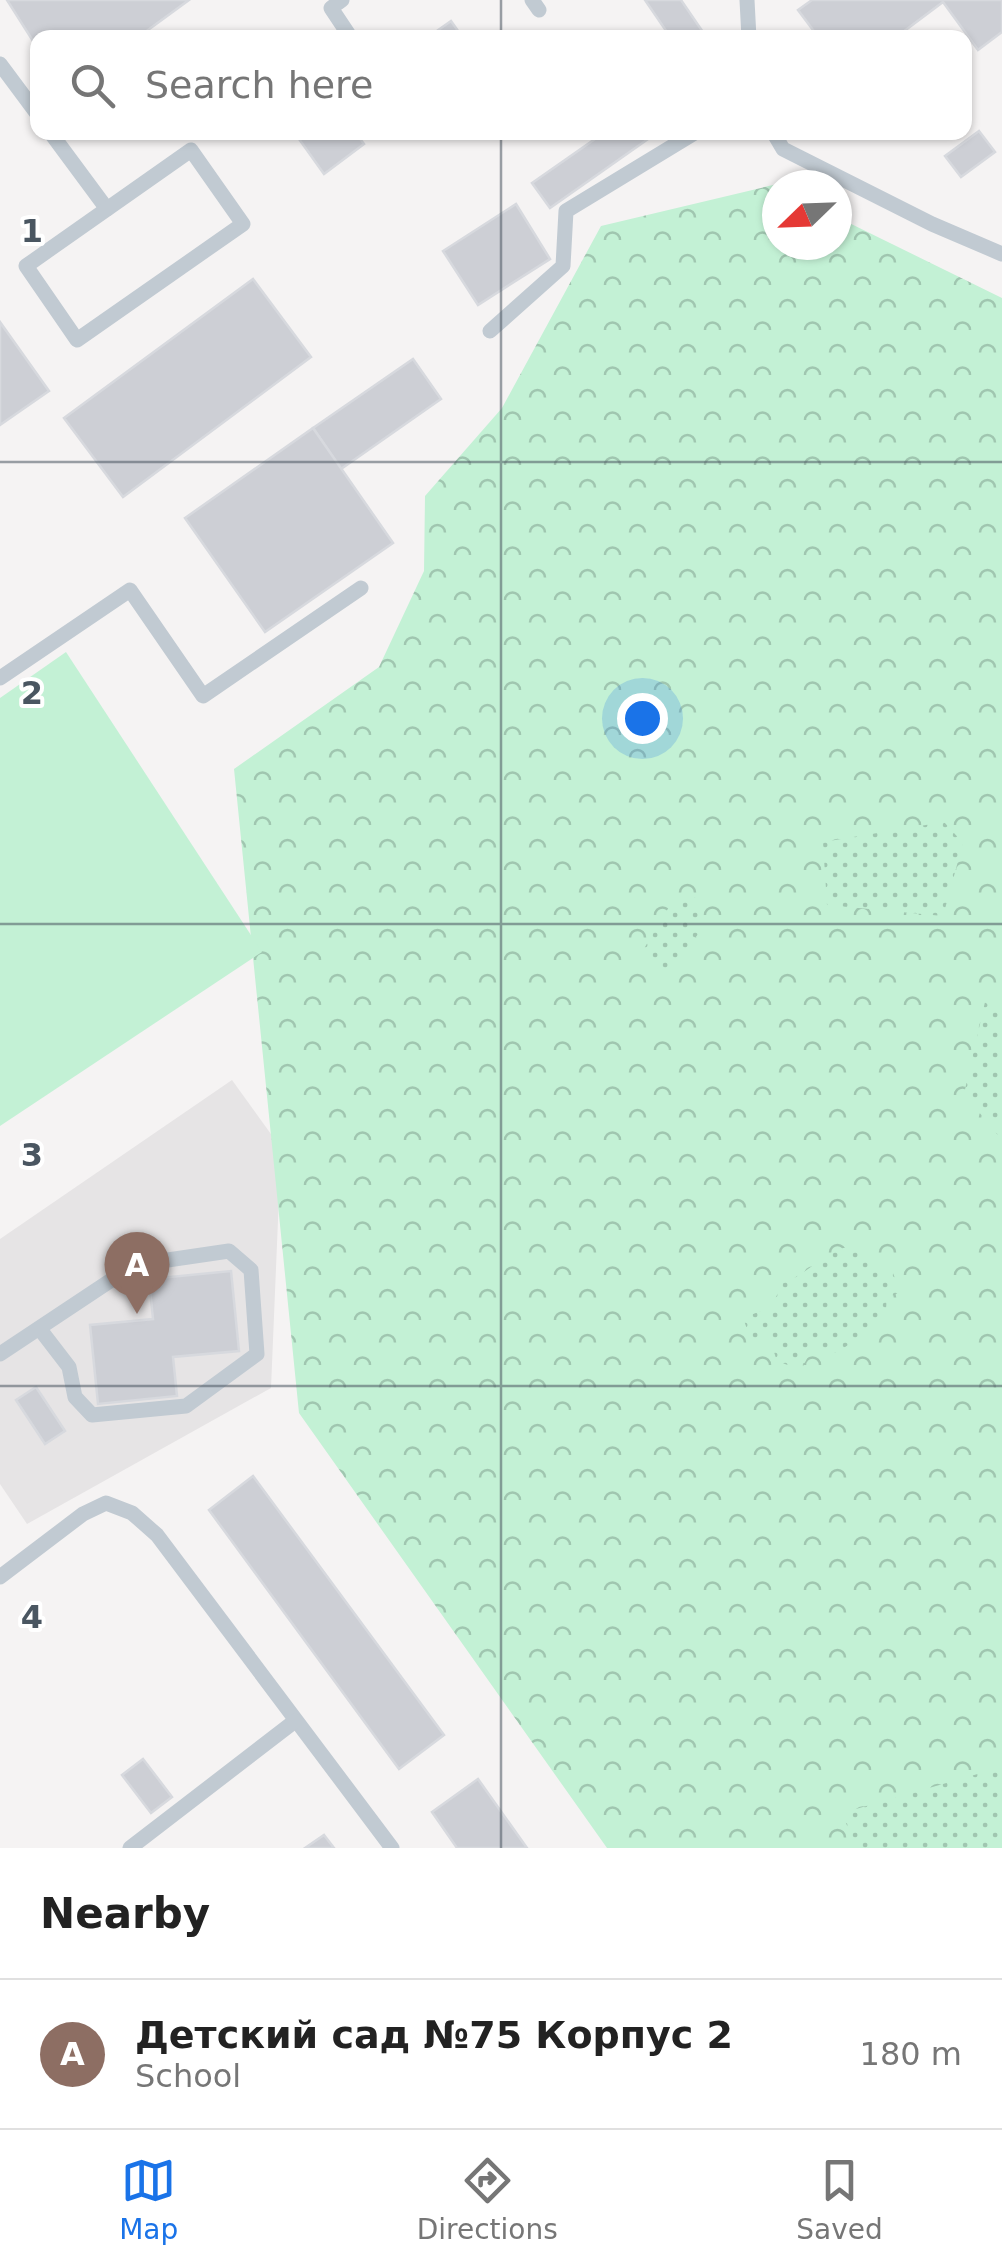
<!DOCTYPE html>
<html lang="en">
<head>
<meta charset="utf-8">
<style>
  :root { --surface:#fff; --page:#f6f6f6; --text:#222; --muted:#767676; --line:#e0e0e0; --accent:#1a73e8 }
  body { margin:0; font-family:"DejaVu Sans",sans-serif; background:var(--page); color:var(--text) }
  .compass { position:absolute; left:762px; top:170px; width:90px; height:90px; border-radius:50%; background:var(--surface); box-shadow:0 2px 8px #0004; rotate:247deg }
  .you { position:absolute; left:642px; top:718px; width:35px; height:35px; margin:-25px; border:8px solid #fff; border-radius:50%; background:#1a73e8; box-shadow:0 0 0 15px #1a73e833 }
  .badge { display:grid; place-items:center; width:65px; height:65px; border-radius:50%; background:var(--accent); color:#fff; font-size:32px; font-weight:700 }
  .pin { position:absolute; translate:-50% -82px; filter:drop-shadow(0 2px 5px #0008) }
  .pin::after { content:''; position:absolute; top:52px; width:35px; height:30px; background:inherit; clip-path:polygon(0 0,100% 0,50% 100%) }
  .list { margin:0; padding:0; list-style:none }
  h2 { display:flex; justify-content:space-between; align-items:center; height:130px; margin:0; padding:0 40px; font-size:42px }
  h2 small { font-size:32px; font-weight:400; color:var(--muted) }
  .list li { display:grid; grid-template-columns:65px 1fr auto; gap:30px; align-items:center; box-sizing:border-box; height:150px; padding:0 40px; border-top:2px solid var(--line) }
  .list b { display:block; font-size:38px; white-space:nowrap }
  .list p { margin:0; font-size:32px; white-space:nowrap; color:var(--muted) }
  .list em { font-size:32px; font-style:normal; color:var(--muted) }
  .icon { flex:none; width:55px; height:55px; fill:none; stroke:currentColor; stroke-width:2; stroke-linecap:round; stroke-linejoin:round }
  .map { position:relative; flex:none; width:1002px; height:1848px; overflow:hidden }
  .search { position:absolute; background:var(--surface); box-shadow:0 2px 8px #0004; left:30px; right:30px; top:30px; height:110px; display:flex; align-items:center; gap:25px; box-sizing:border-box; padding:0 35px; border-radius:20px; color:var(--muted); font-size:38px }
  .sheet { height:280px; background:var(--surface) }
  nav { display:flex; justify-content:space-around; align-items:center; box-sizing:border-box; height:140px; border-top:2px solid var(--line); background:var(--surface); font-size:28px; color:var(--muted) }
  nav a { display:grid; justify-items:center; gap:5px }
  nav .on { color:var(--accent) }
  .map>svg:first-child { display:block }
  .education { fill:#e6e4e5 }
  .forest { fill:url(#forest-crowns) }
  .park { fill:url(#park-dots) }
  .garden { fill:#c3f1d5 }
  .building { fill:#cdcfd5; stroke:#d7d9de; stroke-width:2.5 }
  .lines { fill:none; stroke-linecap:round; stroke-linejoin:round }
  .lane { stroke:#c1cad2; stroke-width:15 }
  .grid { fill:none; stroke:#4a5661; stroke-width:2.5; stroke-opacity:0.55 }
  .grid-label { font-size:32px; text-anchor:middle; font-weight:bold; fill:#4a5661; stroke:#fff; stroke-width:8; stroke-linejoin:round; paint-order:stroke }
</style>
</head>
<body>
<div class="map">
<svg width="1002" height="1848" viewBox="0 0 1002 1848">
  <defs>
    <pattern id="forest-crowns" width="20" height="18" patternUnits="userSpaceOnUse" patternTransform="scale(2.5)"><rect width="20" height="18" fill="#c3f1d5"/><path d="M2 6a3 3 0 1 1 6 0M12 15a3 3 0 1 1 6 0" fill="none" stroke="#a0c6b0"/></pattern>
    <pattern id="park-dots" width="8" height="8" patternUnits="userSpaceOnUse" patternTransform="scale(2.5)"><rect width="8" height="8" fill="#c3f1d5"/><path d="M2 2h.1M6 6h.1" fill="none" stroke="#a0c6b0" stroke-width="1.8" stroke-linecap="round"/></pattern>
  </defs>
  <rect width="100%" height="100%" fill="#f5f3f3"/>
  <path class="education" d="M232 1080 281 1148 271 1388 27 1524 0 1484V1239Z"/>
  <path class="forest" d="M773 185 777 187V245H837V217L1002 298V1848H607L299 1413 234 769 379 667 424 571 425 496 502 408 601 226Z"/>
  <g class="park">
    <path d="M944 822 963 843 943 916 827 905 823 842Z"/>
    <path d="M695 897 701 931 665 972 639 957 669 907Z"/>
    <path d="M985 1002 1002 1018V1140L964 1094Z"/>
    <path d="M843 1248H856L874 1266 893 1273 900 1292 886 1299C890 1331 858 1334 838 1353L811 1351 801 1370 777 1361 771 1343 750 1337 743 1318 771 1307 783 1283C807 1274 819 1257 843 1248Z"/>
    <path d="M1002 1767V1848H856L842 1813Z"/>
  </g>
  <path class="garden" d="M66 652 262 952 0 1126V698Z"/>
  <g class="building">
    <path d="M7 0H189L137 38H38V49Z"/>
    <path d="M645 0H681L707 38H671Z"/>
    <path d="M812 0H1002V32L978 50 943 2 895 38H819L798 10Z"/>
    <path d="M451 21 463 38H427Z"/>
    <path d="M979 131 995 152 961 177 945 156Z"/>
    <path d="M294 132H355L364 144 324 174Z"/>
    <path d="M605 132H658L550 208 532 183Z"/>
    <path d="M516 204 550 259 478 305 443 251Z"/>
    <path d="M253 279 311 357 123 497 64 418Z"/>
    <path d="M0 322 49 391 0 425Z"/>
    <path d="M413 359 441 399 341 469 313 428Z"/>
    <path d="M313 428 393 543 265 632 185 518Z"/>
    <path d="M231 1271 239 1351 173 1357 177 1396 98 1404 90 1325 153 1319 149 1279Z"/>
    <path d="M36 1387 65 1431 45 1444 16 1400Z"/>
    <path d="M253 1476 444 1735 399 1769 209 1510Z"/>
    <path d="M143 1759 172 1797 151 1813 122 1775Z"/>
    <path d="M478 1779 527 1848H457L432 1812Z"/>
    <path d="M324 1835 334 1848H305Z"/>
  </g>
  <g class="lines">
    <g class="lane">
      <path d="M342 0 331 8 351 38"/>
      <path d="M532 0 539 10"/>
      <path d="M747 0 749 38"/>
      <path d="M0 64 38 115"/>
      <path d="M50 132 107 209"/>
      <path d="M773 132 783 149 932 224 1002 254"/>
      <path d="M191 150 243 224 77 340 26 266Z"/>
      <path d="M490 331 563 266 566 211 696 132"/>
      <path d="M0 678 130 590 203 696 361 588"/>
      <path d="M0 1354 134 1265 229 1251 251 1270 257 1354 186 1406 92 1415 75 1397 69 1367 39 1328"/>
      <path d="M0 1577 83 1514 106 1503 132 1513 157 1535 392 1848"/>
      <path d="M130 1848 295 1721"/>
    </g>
  </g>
  <path class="grid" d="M501 0V38M501 132V1848M0 462H1002M0 924H1002M0 1386H1002"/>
  <g class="grid-label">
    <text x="32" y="242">1</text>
    <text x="32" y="704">2</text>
    <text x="32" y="1166">3</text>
    <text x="32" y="1628">4</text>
  </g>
</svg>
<svg class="compass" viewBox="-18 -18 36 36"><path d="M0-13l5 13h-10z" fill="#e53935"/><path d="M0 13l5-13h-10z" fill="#767676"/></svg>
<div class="you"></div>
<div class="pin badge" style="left:137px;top:1314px;background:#8d6e63">A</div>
<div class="search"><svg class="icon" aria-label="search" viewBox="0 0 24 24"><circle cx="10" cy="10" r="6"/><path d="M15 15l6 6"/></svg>Search here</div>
</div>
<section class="sheet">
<h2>Nearby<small></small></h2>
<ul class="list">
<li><span class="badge" style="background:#8d6e63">A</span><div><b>Детский сад №75 Корпус 2</b><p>School</p></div><em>180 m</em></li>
</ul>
</section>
<nav>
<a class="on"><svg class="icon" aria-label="map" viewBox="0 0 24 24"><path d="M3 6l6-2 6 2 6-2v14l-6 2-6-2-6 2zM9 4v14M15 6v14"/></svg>Map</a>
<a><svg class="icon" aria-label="directions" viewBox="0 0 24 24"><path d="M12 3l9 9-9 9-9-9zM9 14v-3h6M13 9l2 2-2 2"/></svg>Directions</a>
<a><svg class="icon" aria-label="saved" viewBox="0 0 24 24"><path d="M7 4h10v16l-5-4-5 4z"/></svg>Saved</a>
</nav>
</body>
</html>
